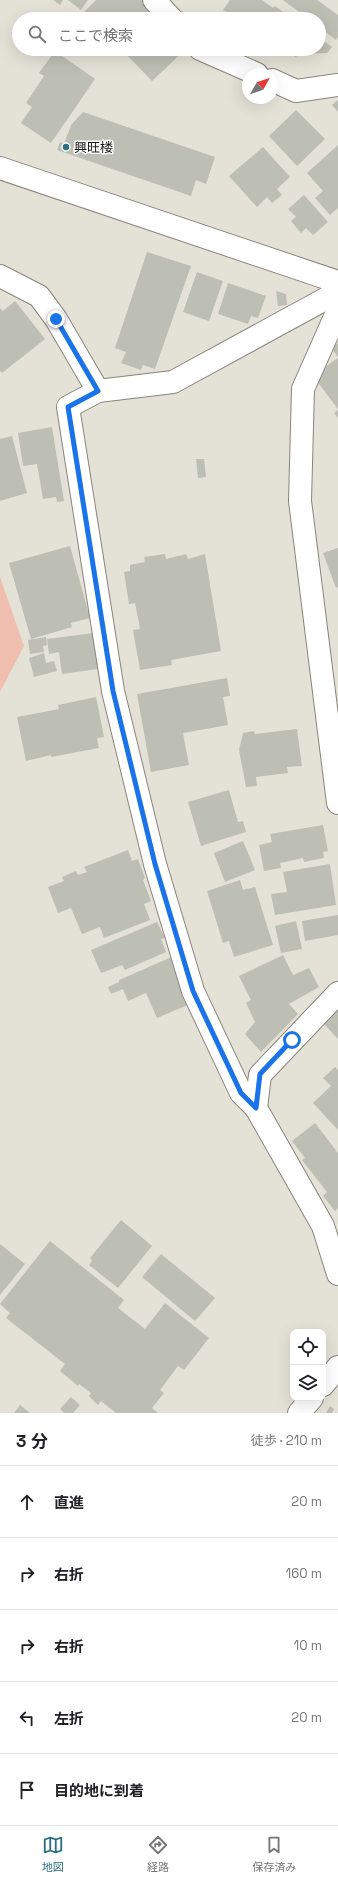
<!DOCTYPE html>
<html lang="ja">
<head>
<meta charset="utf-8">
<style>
  :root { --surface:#fff; --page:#f6f6f6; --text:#202124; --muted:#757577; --line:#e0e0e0; --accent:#2c6e81 }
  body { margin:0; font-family:"Space Grotesk","Noto Sans JP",sans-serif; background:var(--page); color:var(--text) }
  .controls { position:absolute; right:12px; bottom:12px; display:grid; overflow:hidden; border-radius:8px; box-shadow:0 4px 16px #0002 }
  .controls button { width:36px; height:36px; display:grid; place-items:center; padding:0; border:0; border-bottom:1px solid var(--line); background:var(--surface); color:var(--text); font:20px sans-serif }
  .compass { position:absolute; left:242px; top:68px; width:36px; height:36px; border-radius:50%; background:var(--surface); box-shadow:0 4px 16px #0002; rotate:50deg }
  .stop { position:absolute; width:12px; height:12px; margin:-9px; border:3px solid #1a73e8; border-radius:50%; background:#fff }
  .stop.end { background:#1a73e8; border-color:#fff; box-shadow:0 1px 4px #0008 }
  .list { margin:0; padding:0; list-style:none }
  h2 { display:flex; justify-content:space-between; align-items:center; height:52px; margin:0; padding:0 16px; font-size:17px }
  h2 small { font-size:13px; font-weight:400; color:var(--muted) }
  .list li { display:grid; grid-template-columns:26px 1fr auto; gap:12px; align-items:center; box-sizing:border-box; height:72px; padding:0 16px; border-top:1px solid var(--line) }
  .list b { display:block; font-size:15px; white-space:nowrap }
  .list em { font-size:13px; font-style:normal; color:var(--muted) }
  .icon { flex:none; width:22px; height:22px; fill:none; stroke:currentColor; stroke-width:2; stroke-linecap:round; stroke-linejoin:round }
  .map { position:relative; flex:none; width:338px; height:1413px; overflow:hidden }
  .search { position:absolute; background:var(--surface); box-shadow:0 4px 16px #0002; left:12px; right:12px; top:12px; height:44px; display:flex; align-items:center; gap:10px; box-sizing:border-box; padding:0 14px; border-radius:22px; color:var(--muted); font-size:15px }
  .sheet { height:412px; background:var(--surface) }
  nav { display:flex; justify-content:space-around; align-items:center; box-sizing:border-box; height:56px; border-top:1px solid var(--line); background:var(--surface); font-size:11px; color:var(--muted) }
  nav a { display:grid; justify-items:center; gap:2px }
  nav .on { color:var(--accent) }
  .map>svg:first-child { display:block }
  .green { fill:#f0beaf }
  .building { fill:#bdbfb5 }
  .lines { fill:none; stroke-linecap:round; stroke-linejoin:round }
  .minor-casing { stroke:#89857d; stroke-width:24 }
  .minor { stroke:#fff; stroke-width:22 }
  .route { stroke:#1a73e8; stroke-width:5 }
  .poi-dot { fill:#2c6e81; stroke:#fff; stroke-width:1.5 }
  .labels { text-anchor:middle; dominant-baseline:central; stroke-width:3; stroke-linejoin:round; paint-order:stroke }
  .poi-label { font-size:13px; fill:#171512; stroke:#fff; text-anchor:start }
</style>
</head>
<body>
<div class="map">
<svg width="338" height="1413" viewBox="0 0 338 1413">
  <rect width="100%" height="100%" fill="#e4e1d7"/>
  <path class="green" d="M0 577 24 646 0 692Z"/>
  <g class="building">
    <path d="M53 0H63L60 5Z"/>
    <path d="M68 0H88L81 10Z"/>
    <path d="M96 0H156L174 19H91L84 12Z"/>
    <path d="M230 0H262L273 8 275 6 293 19H235L223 10Z"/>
    <path d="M283 0H317L338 15V37L336 40 319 27V19H309Z"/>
    <path d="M319 38 332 47 327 53 304 54 308 49H319Z"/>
    <path d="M121 49H186L152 81Z"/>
    <path d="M285 49H302L296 57Z"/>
    <path d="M55 51 95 79 51 143 21 123 32 107 26 103 44 76 39 73Z"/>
    <path d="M338 100V112L332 105Z"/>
    <path d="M296 110 325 139 297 166 269 136Z"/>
    <path d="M83 112 215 157 206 184 196 180 191 196 57 150 60 142 64 144 71 125Z"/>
    <path d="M338 145V208L330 215 315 198 323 191 307 173Z"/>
    <path d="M263 147 290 177 277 189 282 195 272 203 267 197 257 207 229 176Z"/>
    <path d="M304 195 328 222 313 235 306 228 301 233 291 221 296 217 288 209Z"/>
    <path d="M147 252 191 266 155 369 143 365 141 370 121 363 126 352 115 348Z"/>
    <path d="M197 272 223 281 209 321 183 312Z"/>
    <path d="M228 283 266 296 258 318 251 316 248 324 218 314Z"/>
    <path d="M276 291 286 294 287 305 278 306Z"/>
    <path d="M15 301 45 339 2 373 0 371V308L3 311Z"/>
    <path d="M338 343V357L331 348Z"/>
    <path d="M338 358V409L316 380 321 376 318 372Z"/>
    <path d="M338 410V418L334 413Z"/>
    <path d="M52 427 64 501 57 502 56 497 43 499 37 464 23 466 18 433Z"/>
    <path d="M12 436 27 493 0 501V439Z"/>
    <path d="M196 459H204L206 477 198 478Z"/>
    <path d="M70 546 90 618 71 623 72 627 31 639 9 563Z"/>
    <path d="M338 548V587L336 588 323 553Z"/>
    <path d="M165 554 166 559 186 554 188 559 205 554 221 651 171 660 172 665 140 670 133 630 140 629 135 603 129 604 124 572 130 571V565L145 562 144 557Z"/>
    <path d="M93 633 98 669 62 674 59 652 49 654 47 639Z"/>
    <path d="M46 637 47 645 43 646 44 652 30 654 28 640Z"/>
    <path d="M44 653 46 663 54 661 57 671 34 677 29 658Z"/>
    <path d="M227 678 230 696 223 697 228 725 183 733 189 765 151 772 137 694Z"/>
    <path d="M96 697 104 737 97 738 99 748 51 757V755L26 761 17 717 59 709 58 705Z"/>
    <path d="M297 729 302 766 287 767 288 773 256 777 257 786 246 787 239 750 243 733 254 731 255 734Z"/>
    <path d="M229 790 238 822 243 821 246 832 201 846 188 802Z"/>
    <path d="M323 825 328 851 323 852 324 858 304 862 303 858 280 863 281 868 264 871 259 845 272 842 270 834Z"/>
    <path d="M243 841 255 870 225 882 214 853Z"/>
    <path d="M128 850 132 861 138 859 145 878 143 880 151 901 144 904 150 920 104 938 100 927 82 934 71 908 58 913 48 887 64 881 62 877 76 871 78 875 87 872 84 867Z"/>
    <path d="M330 864 336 905 275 915 271 894 287 892 283 872Z"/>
    <path d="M240 880 243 890 255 887 273 945 234 957 229 941 223 943 207 891Z"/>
    <path d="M338 915V935L305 941 302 921Z"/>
    <path d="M296 921 302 949 281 953 275 926Z"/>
    <path d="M157 922 165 938 161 939 166 952 125 970 122 965 101 973 91 950Z"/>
    <path d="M283 955 293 975 309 968 319 987 289 1004 298 1014 261 1052 245 1034 255 1022 246 1003 251 1000 239 976Z"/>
    <path d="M174 956 190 1004 157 1018 146 993 128 1001 123 989 111 994 108 987 119 982V980Z"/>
    <path d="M338 1010V1039L324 1024Z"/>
    <path d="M335 1067 338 1070V1130L313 1103 331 1086 323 1078Z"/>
    <path d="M315 1123 338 1153V1208L335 1211 323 1196 327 1192 302 1160 305 1158 292 1141Z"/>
    <path d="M121 1220 152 1246 118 1288 89 1265 92 1261 90 1258Z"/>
    <path d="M50 1241 124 1300 118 1308 145 1329 165 1303 209 1338 184 1370 178 1366 160 1390 164 1393 152 1408 158 1413H116L101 1401 98 1405 89 1396 91 1393 79 1384 78 1386 60 1371 65 1364 6 1318 10 1313 0 1304Z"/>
    <path d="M0 1244 25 1264 0 1295Z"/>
    <path d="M161 1254 215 1298 195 1321 142 1277Z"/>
    <path d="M71 1397 80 1405 73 1413H64L60 1409Z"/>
    <path d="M20 1405 30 1413H14Z"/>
    <path d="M330 1406 334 1409 332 1413H326Z"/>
  </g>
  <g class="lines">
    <defs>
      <g id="minor">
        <path d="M154 0 172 19"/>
        <path d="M200 49 257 74"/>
        <path d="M272 80 296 91 338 85"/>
        <path d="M0 168 338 282"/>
        <path d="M0 276 39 296 56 319 98 391"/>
        <path d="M338 310 303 389 300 501 338 803"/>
        <path d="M338 993 260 1075 256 1108 323 1226 338 1274"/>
        <path d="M256 1108 241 1093 193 991 155 864 113 691 68 407 98 391 173 382 338 292"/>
        <path d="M323 1385 338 1367"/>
        <path d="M299 1413 312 1398"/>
      </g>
    </defs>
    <use href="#minor" class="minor-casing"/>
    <use href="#minor" class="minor"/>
  </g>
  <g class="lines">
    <path class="route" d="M56 319 98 391 68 407 113 691 155 864 193 991 241 1093 256 1108 260 1074 292 1040"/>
  </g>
  <circle class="poi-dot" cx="66" cy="147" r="4"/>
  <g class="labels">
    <g class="poi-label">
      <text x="74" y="147">興旺楼</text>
    </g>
  </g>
</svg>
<div class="controls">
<button><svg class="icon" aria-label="locate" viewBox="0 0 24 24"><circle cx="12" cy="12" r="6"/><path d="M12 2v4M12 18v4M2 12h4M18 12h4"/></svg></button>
<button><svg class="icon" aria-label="layers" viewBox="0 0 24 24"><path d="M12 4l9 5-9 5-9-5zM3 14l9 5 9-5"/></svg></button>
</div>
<svg class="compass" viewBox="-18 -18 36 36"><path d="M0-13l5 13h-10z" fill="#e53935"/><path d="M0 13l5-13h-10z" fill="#757577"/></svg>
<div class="stop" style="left:292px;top:1040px"></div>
<div class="stop end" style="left:56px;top:319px"></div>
<div class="search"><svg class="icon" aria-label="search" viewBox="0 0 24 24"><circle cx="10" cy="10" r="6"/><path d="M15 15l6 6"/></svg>ここで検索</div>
</div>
<section class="sheet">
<h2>3 分<small>徒歩 · 210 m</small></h2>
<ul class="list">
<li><svg class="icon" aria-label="ahead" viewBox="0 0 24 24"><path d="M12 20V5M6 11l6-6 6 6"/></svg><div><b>直進</b></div><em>20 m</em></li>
<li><svg class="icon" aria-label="right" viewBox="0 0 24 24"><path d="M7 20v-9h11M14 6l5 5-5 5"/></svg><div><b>右折</b></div><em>160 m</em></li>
<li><svg class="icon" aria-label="right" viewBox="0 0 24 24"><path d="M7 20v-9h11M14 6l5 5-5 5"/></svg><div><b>右折</b></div><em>10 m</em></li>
<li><svg class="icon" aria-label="left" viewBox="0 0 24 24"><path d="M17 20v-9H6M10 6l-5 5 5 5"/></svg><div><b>左折</b></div><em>20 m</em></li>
<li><svg class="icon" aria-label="arrive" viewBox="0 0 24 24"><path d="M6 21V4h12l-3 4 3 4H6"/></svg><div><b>目的地に到着</b></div></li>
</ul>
</section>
<nav>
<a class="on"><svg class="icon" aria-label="map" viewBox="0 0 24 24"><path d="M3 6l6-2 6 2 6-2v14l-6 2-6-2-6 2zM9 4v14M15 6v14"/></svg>地図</a>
<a><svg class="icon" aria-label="directions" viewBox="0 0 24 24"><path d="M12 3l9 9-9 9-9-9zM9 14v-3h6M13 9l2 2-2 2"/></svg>経路</a>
<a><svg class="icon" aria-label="saved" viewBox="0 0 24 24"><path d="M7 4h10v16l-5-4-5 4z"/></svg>保存済み</a>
</nav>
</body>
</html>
